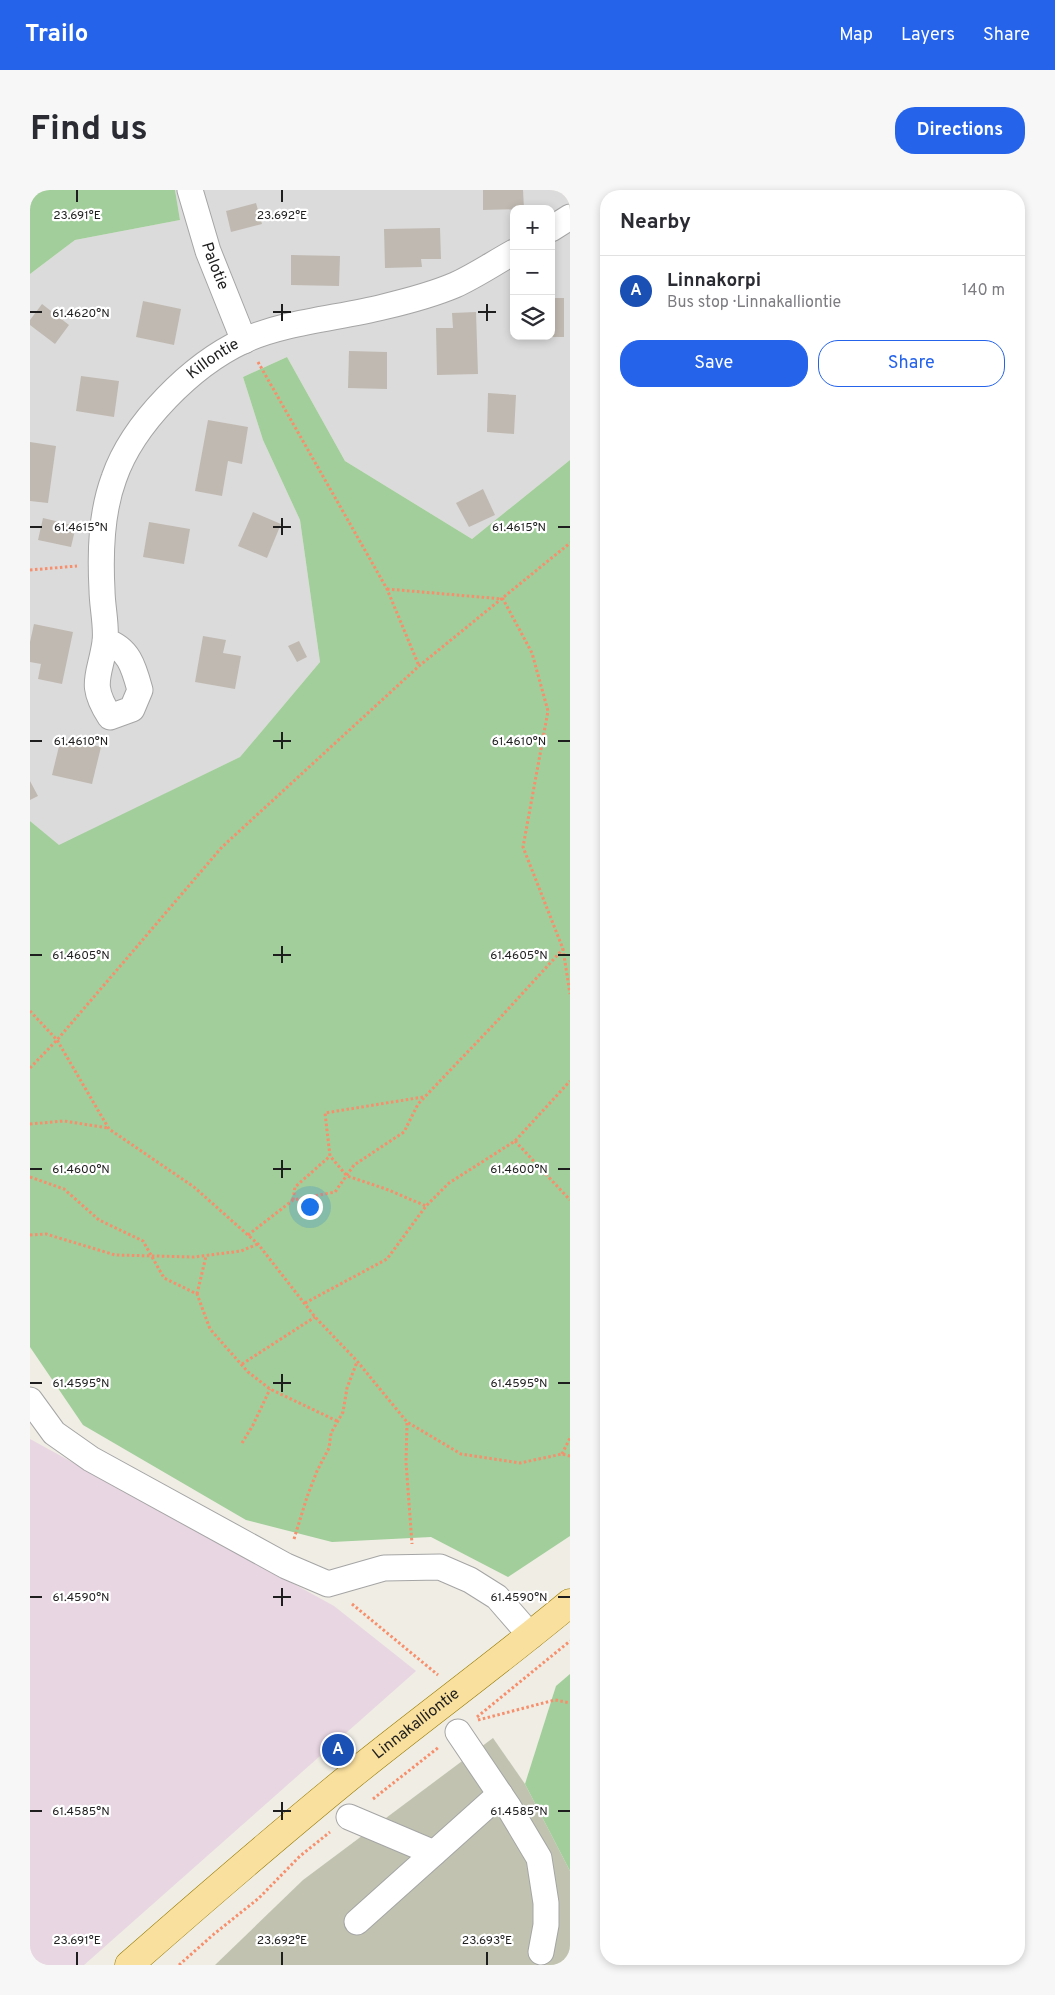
<!DOCTYPE html>
<html lang="en">
<head>
<meta charset="utf-8">
<style>
  :root { --surface:#fff; --page:#f7f7f7; --text:#2b2b33; --muted:#7c7c81; --line:#e1e1e2; --accent:#2563eb }
  body { margin:0; font-family:Overpass,sans-serif; background:var(--page); color:var(--text) }
  .controls { position:absolute; right:15px; top:15px; display:grid; overflow:hidden; border-radius:10px; box-shadow:0 2px 8px #0003 }
  .controls button { width:45px; height:45px; display:grid; place-items:center; padding:0; border:0; border-bottom:1px solid var(--line); background:var(--surface); color:var(--text); font:25px sans-serif }
  .you { position:absolute; left:279px; top:1016px; width:18px; height:18px; margin:-12px; border:4px solid #fff; border-radius:50%; background:#1a73e8; box-shadow:0 0 0 8px #1a73e833 }
  .badge { display:grid; place-items:center; width:32px; height:32px; border-radius:50%; background:var(--accent); color:#fff; font-size:16px; font-weight:700 }
  .pin { position:absolute; translate:-50% -50%; border:2px solid #fff; box-shadow:0 1px 5px #0006 }
  .list { margin:0; padding:0; list-style:none }
  h2 { display:flex; justify-content:space-between; align-items:center; height:65px; margin:0; padding:0 20px; font-size:21px }
  h2 small { font-size:16px; font-weight:400; color:var(--muted) }
  .list li { display:grid; grid-template-columns:32px 1fr auto; gap:15px; align-items:center; box-sizing:border-box; height:70px; padding:0 20px; border-top:1px solid var(--line) }
  .list b { display:block; font-size:19px; white-space:nowrap }
  .list p { margin:0; font-size:16px; white-space:nowrap; color:var(--muted) }
  .list em { font-size:16px; font-style:normal; color:var(--muted) }
  .actions { display:flex; gap:10px; padding:15px 20px }
  .actions a { flex:1; padding:11px 0; border:1px solid var(--accent); border-radius:20px; text-align:center; font-size:18px; color:var(--accent) }
  .actions .main { background:var(--accent); color:#fff }
  .icon { flex:none; width:28px; height:28px; fill:none; stroke:currentColor; stroke-width:2; stroke-linecap:round; stroke-linejoin:round }
  .map { position:relative; flex:none; width:540px; height:1775px; overflow:hidden; border-radius:20px }
  header { display:flex; align-items:center; gap:30px; box-sizing:border-box; height:70px; padding:0 25px; background:var(--accent); color:#fff }
  header strong { font-size:24px }
  nav { display:flex; gap:28px; margin-inline-start:auto; font-size:18px }
  .intro { display:flex; align-items:center; justify-content:space-between; box-sizing:border-box; height:120px; padding:0 30px }
  h1 { margin:0; font-size:35px }
  .button { padding:12px 22px; border-radius:20px; background:var(--accent); color:#fff; font-size:18px; font-weight:700 }
  main { display:flex; gap:30px; padding:0 30px }
  aside { flex:1; background:var(--surface); border-radius:20px; box-shadow:0 2px 8px #0003 }
  .map>svg:first-child { display:block }
  .residential { fill:#dcdbdb; fill-rule:evenodd }
  .industrial { fill:#e8d6e2 }
  .construction { fill:#c1c3b0 }
  .forest { fill:#a1ce9a }
  .building { fill:#bfb9b1 }
  .lines { fill:none; stroke-linecap:round; stroke-linejoin:round }
  .minor-casing { stroke:#a5a5a5; stroke-width:27 }
  .major-casing { stroke:#967a02; stroke-width:29 }
  .path { stroke:#f78f6d; stroke-width:3; stroke-dasharray:2.5 2.5; stroke-linecap:butt }
  .minor { stroke:#fff; stroke-width:25 }
  .major { stroke:#fae09e; stroke-width:28 }
  .ticks { fill:none; stroke:#1e1e1e; stroke-width:2 }
  .labels { text-anchor:middle; dominant-baseline:central; stroke-width:4.5; stroke-linejoin:round; paint-order:stroke }
  .street-label { font-size:16px; fill:#1e1e1e; stroke:#fff }
  .ticks-label { font-size:12px; text-anchor:middle; fill:#1e1e1e; stroke:#fff; stroke-width:4.5; stroke-linejoin:round; paint-order:stroke }
</style>
</head>
<body>
<header>
<strong>Trailo</strong>
<nav><a>Map</a><a>Layers</a><a>Share</a></nav>
</header>
<div class="intro"><h1>Find us</h1><a class="button">Directions</a></div>
<main>
<div class="map">
<svg width="540" height="1775" viewBox="0 0 540 1775">
  <rect width="100%" height="100%" fill="#efede4"/>
  <path class="residential" d="M145 0H540V270L442 349 315 271 257 167 213 187 233 250 270 330 290 472 210 567 29 656 0 631V84L45 50 150 30ZM484 19H521V146H484Z"/>
  <path class="industrial" d="M0 1249 304 1416 386 1481 54 1775H0Z"/>
  <path class="construction" d="M463 1548 495 1594 540 1681V1775H185L273 1690Z"/>
  <g class="forest">
    <path d="M0 0H145L150 30 45 50 0 84Z"/>
    <path d="M257 167 315 271 442 349 540 270V1346L478 1387 401 1347 302 1352 216 1330 53 1235 0 1157V631L29 655 210 567 290 472 270 330 233 250 213 187Z"/>
    <path d="M540 1484V1681L495 1594 526 1496Z"/>
  </g>
  <g class="building">
    <path d="M453 0H493L494 19 453 20Z"/>
    <path d="M226 13 232 34 201 42 196 21Z"/>
    <path d="M410 38 411 69H391L392 77 355 78 354 39Z"/>
    <path d="M261 65 310 66 309 96 261 95Z"/>
    <rect x="521" y="108" width="13" height="39"/>
    <path d="M113 111 151 119 144 155 106 147Z"/>
    <path d="M12 114 39 135 25 154 0 135V130Z"/>
    <path d="M446 122 448 184 407 185 406 138H423L422 123Z"/>
    <path d="M319 161 357 162V199L318 198Z"/>
    <path d="M51 186 89 191 84 227 46 221Z"/>
    <path d="M458 203 486 205 484 244 457 242Z"/>
    <path d="M178 230 218 237 212 274 198 271 192 306 165 301Z"/>
    <path d="M0 252 26 256 18 313 0 311Z"/>
    <path d="M453 299 465 325 439 337 426 313Z"/>
    <path d="M223 322 251 334 237 368 208 356Z"/>
    <path d="M13 328 46 336 41 357 8 350Z"/>
    <path d="M119 332 160 339 154 374 113 367Z"/>
    <path d="M4 434 43 442 32 494 8 489 11 474 0 472V452Z"/>
    <path d="M173 446 196 450 193 463 211 466 205 499 165 492Z"/>
    <path d="M269 451 277 467 267 472 258 456Z"/>
    <path d="M31 548 71 557 62 594 22 585Z"/>
    <path d="M0 591 8 606 0 610Z"/>
  </g>
  <g class="lines">
    <defs>
      <g id="minor">
        <path id="s1" d="M160 0 178 61 214 151"/>
        <path d="M521 39 540 27"/>
        <path id="s2" d="M75 451C99 458 104 478 110 500L102 519 80 527C58 493 70 487 75 452 77 436 72 416 72 400 70 362 71 323 84 288 103 233 162 175 213 151 253 132 310 128 353 117 374 112 404 104 425 95 445 86 464 73 484 62"/>
        <path d="M0 1210 24 1243 61 1269 256 1376 298 1394 354 1378 410 1377 440 1390 467 1407 501 1446"/>
        <path d="M428 1542 478 1616 509 1668 516 1713V1735L511 1762"/>
        <path d="M319 1627 404 1663"/>
        <path d="M327 1732 470 1604"/>
      </g>
      <g id="major">
        <path id="s3" d="M99 1775C173 1710 247 1646 323 1584 395 1526 469 1472 540 1413"/>
      </g>
    </defs>
    <use href="#minor" class="minor-casing"/>
    <use href="#major" class="major-casing"/>
    <g class="path">
      <path d="M228 172 357 399 389 476"/>
      <path d="M0 380 47 376"/>
      <path d="M357 399 473 409 502 463 518 521 493 657 533 759 540 804"/>
      <path d="M0 821 27 850 79 939 164 997 228 1054 285 1127 327 1171 377 1232 431 1264 490 1273 532 1264 540 1266"/>
      <path d="M0 878 27 850 192 657 389 476 540 353"/>
      <path d="M393 907 295 923 300 966 317 986 356 999 396 1016"/>
      <path d="M0 934 34 931 78 938"/>
      <path d="M485 951 540 1010"/>
      <path d="M0 987 34 999 69 1030 113 1051 134 1088 167 1104 180 1139 218 1182 240 1199 307 1231"/>
      <path d="M263 1010 265 997 300 966"/>
      <path d="M0 1045 16 1044 85 1065 164 1067 211 1061 228 1054"/>
      <path d="M218 1045 263 1010 305 1002 324 975 374 942 388 914 469 829 533 759"/>
      <path d="M167 1104 176 1066"/>
      <path d="M275 1113 357 1069 396 1016 419 993 485 951 540 891"/>
      <path d="M212 1174 285 1127"/>
      <path d="M377 1233 376 1272 382 1354"/>
      <path d="M212 1253 223 1235 240 1199"/>
      <path d="M532 1264 540 1248"/>
      <path d="M264 1349 277 1307 287 1281 299 1258 301 1243 313 1222 317 1198 327 1172"/>
      <path d="M322 1414 408 1485"/>
      <path d="M447 1527 540 1451"/>
      <path d="M448 1530 525 1510 540 1513"/>
      <path d="M343 1609 409 1557"/>
      <path d="M149 1775 184 1744 229 1708 270 1666 300 1642"/>
    </g>
    <use href="#minor" class="minor"/>
    <use href="#major" class="major"/>
  </g>
  <path class="ticks" d="M47 0V12M252 0V12M252 114V131M457 114V131M0 122H12M243 122H261M448 122H466M252 328V345M0 337H12M243 337H261M528 337H540M252 542V559M0 551H12M243 551H261M528 551H540M252 756V773M0 765H12M243 765H261M528 765H540M252 970V988M0 979H12M243 979H261M528 979H540M252 1184V1202M0 1193H12M243 1193H261M528 1193H540M252 1398V1416M0 1407H12M243 1407H261M528 1407H540M252 1612V1630M0 1621H12M243 1621H261M528 1621H540M47 1762V1775M252 1762V1775M457 1762V1775"/>
  <g class="labels">
    <g class="street-label">
      <text stroke="none"><textPath href="#s1" startOffset="80">Palotie</textPath></text>
      <text stroke="none"><textPath href="#s2" startOffset="509">Killontie</textPath></text>
      <text stroke="none"><textPath href="#s3" startOffset="375">Linnakalliontie</textPath></text>
    </g>
  </g>
  <g class="ticks-label">
    <text x="47" y="29">23.691°E</text>
    <text x="252" y="29">23.692°E</text>
    <text x="51" y="127">61.4620°N</text>
    <text x="51" y="341">61.4615°N</text>
    <text x="489" y="341">61.4615°N</text>
    <text x="51" y="555">61.4610°N</text>
    <text x="489" y="555">61.4610°N</text>
    <text x="51" y="769">61.4605°N</text>
    <text x="489" y="769">61.4605°N</text>
    <text x="51" y="983">61.4600°N</text>
    <text x="489" y="983">61.4600°N</text>
    <text x="51" y="1197">61.4595°N</text>
    <text x="489" y="1197">61.4595°N</text>
    <text x="51" y="1411">61.4590°N</text>
    <text x="489" y="1411">61.4590°N</text>
    <text x="51" y="1625">61.4585°N</text>
    <text x="489" y="1625">61.4585°N</text>
    <text x="47" y="1754">23.691°E</text>
    <text x="252" y="1754">23.692°E</text>
    <text x="457" y="1754">23.693°E</text>
  </g>
</svg>
<div class="controls">
<button>+</button>
<button>−</button>
<button><svg class="icon" aria-label="layers" viewBox="0 0 24 24"><path d="M12 4l9 5-9 5-9-5zM3 14l9 5 9-5"/></svg></button>
</div>
<div class="you"></div>
<div class="pin badge" style="left:308px;top:1560px;background:#1a4fb4">A</div>
</div>
<aside>
<h2>Nearby<small></small></h2>
<ul class="list">
<li><span class="badge" style="background:#1a4fb4">A</span><div><b>Linnakorpi</b><p>Bus stop · Linnakalliontie</p></div><em>140 m</em></li>
</ul>
<div class="actions"><a class="main">Save</a><a>Share</a></div>
</aside>
</main>
</body>
</html>
